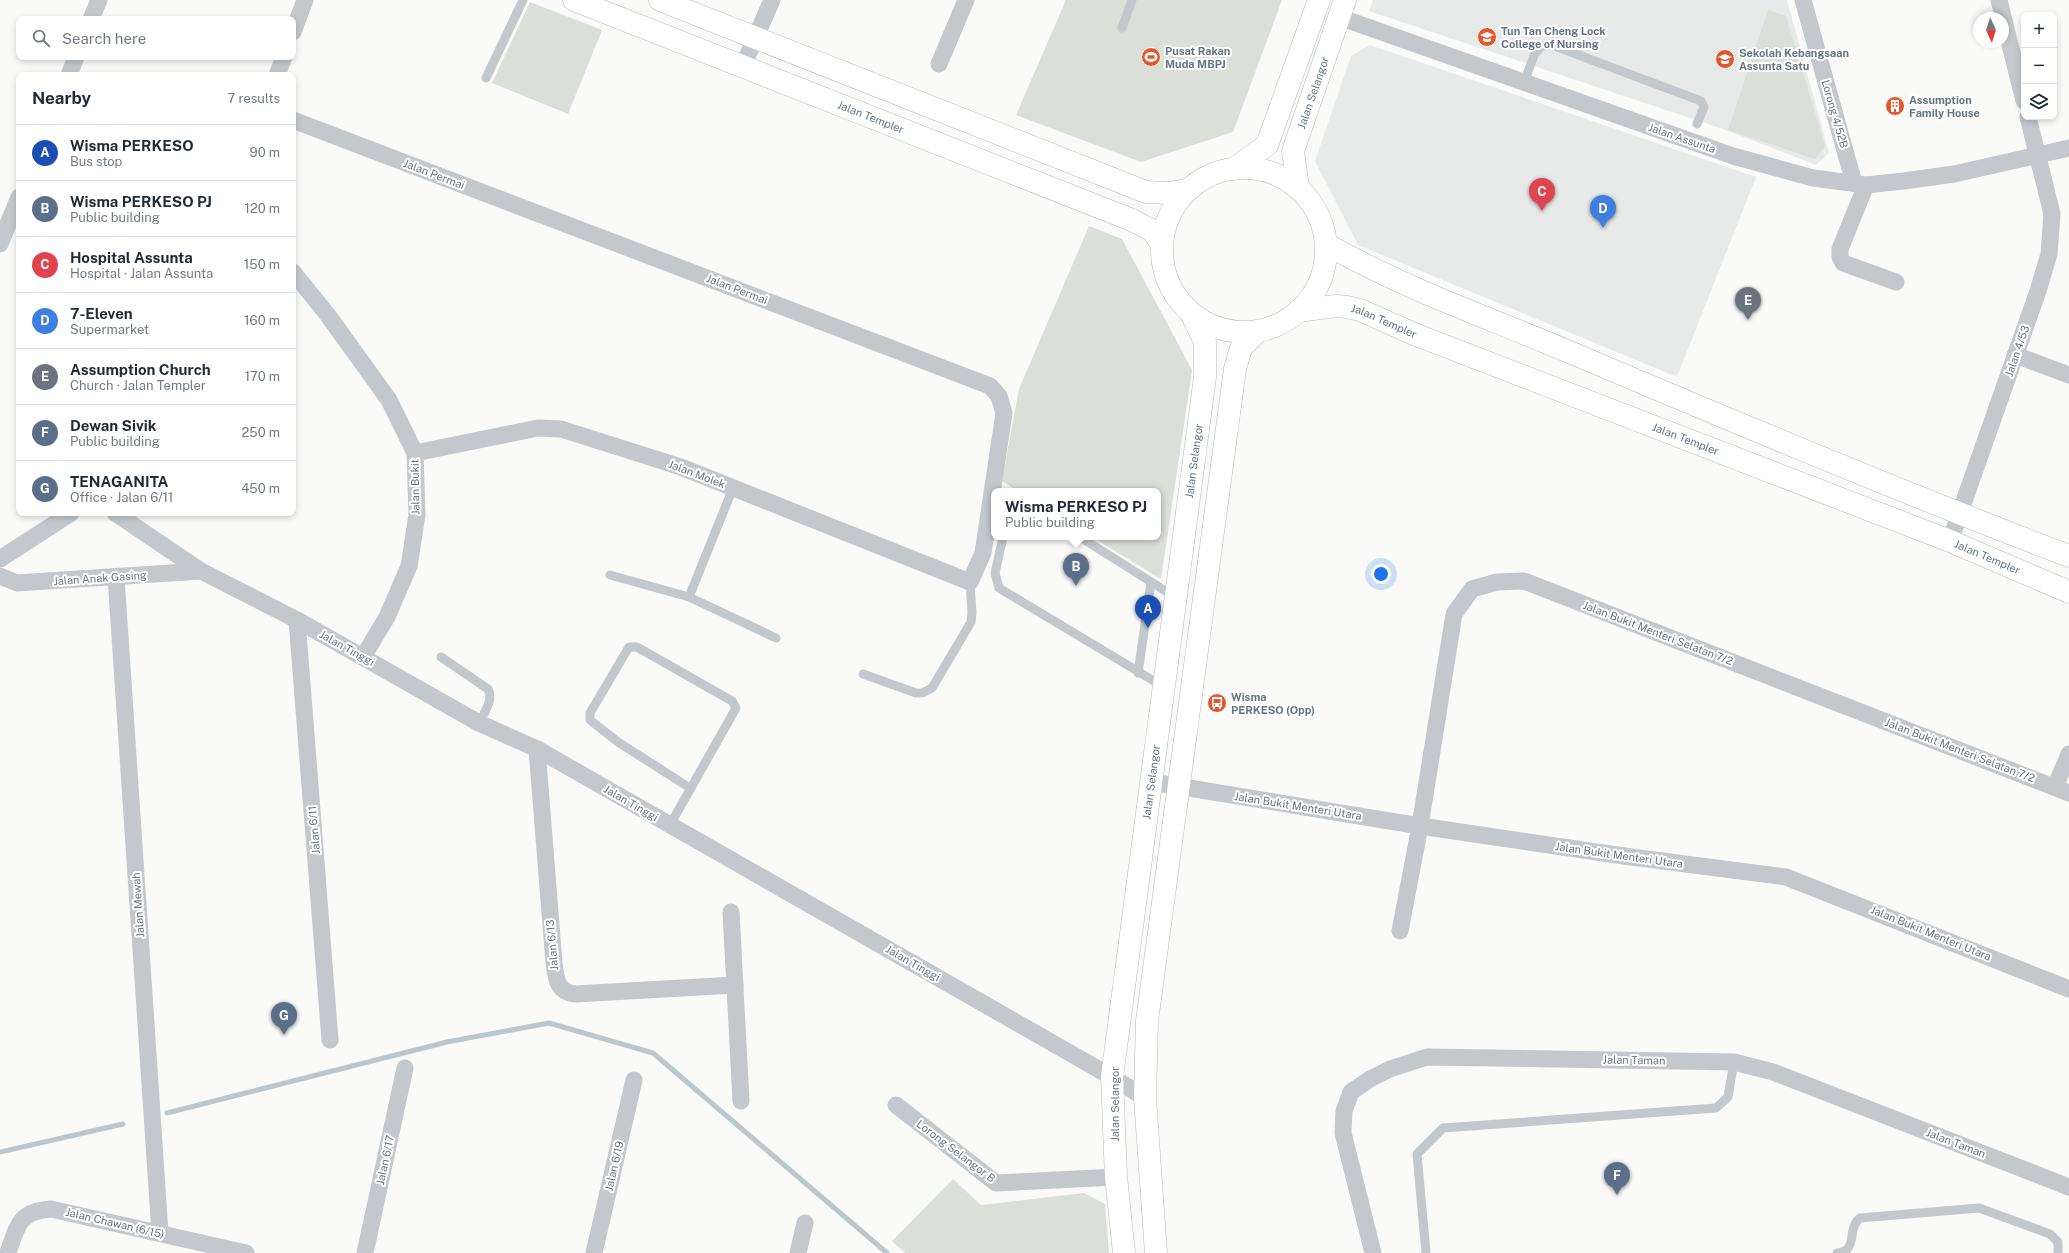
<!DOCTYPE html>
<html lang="en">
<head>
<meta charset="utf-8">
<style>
  :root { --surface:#fff; --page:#f2f2f3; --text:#1f2937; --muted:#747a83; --line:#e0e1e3; --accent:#ea580c }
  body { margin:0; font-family:"Public Sans",sans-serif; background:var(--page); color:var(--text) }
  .controls { position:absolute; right:12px; top:12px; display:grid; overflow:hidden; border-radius:8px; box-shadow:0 2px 6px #0003 }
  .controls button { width:36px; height:36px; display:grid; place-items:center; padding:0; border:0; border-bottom:1px solid var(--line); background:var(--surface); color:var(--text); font:20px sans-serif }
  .compass { position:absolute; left:1973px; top:12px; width:36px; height:36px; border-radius:50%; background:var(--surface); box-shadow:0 2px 6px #0003; rotate:176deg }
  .you { position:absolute; left:1381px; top:574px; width:14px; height:14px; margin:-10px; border:3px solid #fff; border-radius:50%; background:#1a73e8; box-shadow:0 0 0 6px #1a73e833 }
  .badge { display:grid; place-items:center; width:26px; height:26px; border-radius:50%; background:var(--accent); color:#fff; font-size:13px; font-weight:700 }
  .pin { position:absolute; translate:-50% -33px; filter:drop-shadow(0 1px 2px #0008) }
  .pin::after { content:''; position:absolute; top:21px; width:14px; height:12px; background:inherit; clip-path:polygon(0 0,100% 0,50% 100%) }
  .popup { position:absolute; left:991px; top:488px; width:170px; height:52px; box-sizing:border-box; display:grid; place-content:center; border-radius:8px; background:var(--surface); filter:drop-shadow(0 1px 3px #0005); font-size:13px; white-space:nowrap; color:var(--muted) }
  .popup b { font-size:15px; color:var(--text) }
  .popup::after { content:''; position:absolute; left:50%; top:100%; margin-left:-8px; border:8px solid transparent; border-top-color:var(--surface) }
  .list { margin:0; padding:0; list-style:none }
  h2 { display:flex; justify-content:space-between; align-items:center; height:52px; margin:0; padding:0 16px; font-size:17px }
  h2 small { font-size:13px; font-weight:400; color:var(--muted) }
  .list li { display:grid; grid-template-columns:26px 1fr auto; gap:12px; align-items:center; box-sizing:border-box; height:56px; padding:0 16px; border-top:1px solid var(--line) }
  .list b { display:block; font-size:15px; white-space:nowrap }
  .list p { margin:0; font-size:13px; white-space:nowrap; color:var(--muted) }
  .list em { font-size:13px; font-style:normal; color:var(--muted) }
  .icon { flex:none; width:22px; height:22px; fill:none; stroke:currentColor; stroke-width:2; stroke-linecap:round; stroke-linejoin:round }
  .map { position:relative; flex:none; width:2069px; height:1253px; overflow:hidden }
  .search { position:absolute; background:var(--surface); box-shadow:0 2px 6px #0003; left:16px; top:16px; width:280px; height:44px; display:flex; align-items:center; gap:10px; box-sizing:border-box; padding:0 14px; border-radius:8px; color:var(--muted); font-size:15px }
  .panel { position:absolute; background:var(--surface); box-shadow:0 2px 6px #0003; left:16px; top:72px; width:280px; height:444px; border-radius:8px }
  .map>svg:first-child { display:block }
  .built { fill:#e8e9e9 }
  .green { fill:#dadfd7 }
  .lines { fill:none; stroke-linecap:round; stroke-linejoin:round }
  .stream { stroke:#bbc7cb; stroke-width:5 }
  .secondary-casing { stroke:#b3babf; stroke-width:23 }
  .primary-casing { stroke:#b5babe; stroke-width:23 }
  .service { stroke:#c3c8cc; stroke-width:9 }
  .minor { stroke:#c3c8cc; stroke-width:17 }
  .secondary { stroke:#fff; stroke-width:22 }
  .primary { stroke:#fff; stroke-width:22 }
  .labels { text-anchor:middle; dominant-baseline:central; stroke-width:4; stroke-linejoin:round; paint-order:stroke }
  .poi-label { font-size:11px; font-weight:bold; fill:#657683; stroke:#fff; text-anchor:start }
  .street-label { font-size:11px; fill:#657683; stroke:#fff }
</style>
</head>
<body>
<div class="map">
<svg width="2069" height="1253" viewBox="0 0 2069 1253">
  <rect width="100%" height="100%" fill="#fafaf8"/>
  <g class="built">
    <path d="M1373 0H1787L1829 153 1816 165 1723 129 1369 11Z"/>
    <path d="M1370 45 1756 177 1677 377 1358 245 1315 161 1351 56Z"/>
  </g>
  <g class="green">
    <path d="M1066 0H1282L1233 132 1141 162 1016 115Z"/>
    <path d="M530 2 602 30 568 114 492 83Z"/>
    <path d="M1768 10 1786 16 1825 146 1815 159 1728 130Z"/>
    <path d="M1089 226 1122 239 1192 370 1161 579 1092 537H1158V491H1018L1002 481 1019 389Z"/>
    <path d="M953 1179 981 1205 1084 1193 1105 1204 1109 1253H905L892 1241Z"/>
  </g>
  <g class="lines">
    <g class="stream">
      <path d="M167 1113 447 1042 549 1023 653 1053 887 1253"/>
      <path d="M0 1152 123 1124"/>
    </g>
    <defs>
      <g id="secondary">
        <path d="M1234 169 1267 145 1319 0"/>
        <path id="s1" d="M1298 188 1293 151 1345 0"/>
        <path id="s2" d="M1124 1253 1116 1177 1112 1077 1205 377V342L1192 315"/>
        <path d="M1156 1253 1145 1098 1147 1021 1235 369 1241 348 1257 332"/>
      </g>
      <g id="primary">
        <path id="s3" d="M574 0 1132 220 1153 231 1161 244"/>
        <path d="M660 0 1146 192 1168 193 1187 190"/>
        <circle cx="1244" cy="250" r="82"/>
        <path d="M1328 245C1407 290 1495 320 1579 356 1741 425 1904 493 2069 556"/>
        <path id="s4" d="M1298 311 1336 306 1347 307 1360 310 1414 334 1950 541 2069 592"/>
      </g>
    </defs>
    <use href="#secondary" class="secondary-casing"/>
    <use href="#primary" class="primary-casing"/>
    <g class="service">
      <path d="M1122 28 1132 0"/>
      <path d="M486 78 523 0"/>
      <path d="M1524 82 1535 53 1542 46 1552 45 1701 101 1704 107 1697 124"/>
      <path d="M1003 537 995 573 999 588 1164 687"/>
      <path d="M1080 537 1175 597"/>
      <path d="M610 575 689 597 776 638"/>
      <path d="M689 597 733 488"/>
      <path d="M441 657 488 689C494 700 484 713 479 723"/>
      <path d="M1138 673 1151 583"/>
      <path d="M863 674 916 693H922L932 688 971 622 972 613 970 582"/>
      <path d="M670 825 736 708 732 701 637 647H629L590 713V720L618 742 690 788"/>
      <path d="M1426 1253 1417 1154 1443 1128 1716 1108 1728 1097 1734 1062"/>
      <path d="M1837 1253C1859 1251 1846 1229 1860 1218L1979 1208 2050 1234 2058 1242V1253"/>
    </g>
    <g class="minor">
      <path d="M1803 0 1854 183"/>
      <path d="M1999 0 2024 101"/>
      <path d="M1339 17 1733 156 1813 178 1866 185 1904 181 1954 174 2069 148"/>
      <path d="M91 19 99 0"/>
      <path d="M293 32 305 0"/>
      <path d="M939 64 966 0"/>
      <path d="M743 66 772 0"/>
      <path d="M69 75 76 57"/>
      <path d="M277 75 284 57"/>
      <path d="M293 120 990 386 999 396 1004 413 983 553 970 582 681 467 561 429 538 428 415 453"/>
      <path d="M1866 185 1840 249V257L1843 263 1896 282"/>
      <path d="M0 244 19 197"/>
      <path d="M293 272 327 314 389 400 415 453 417 515 409 566 387 617 363 657"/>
      <path d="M2015 355 2069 375"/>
      <path d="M115 513 201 571 297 620 479 723 537 749 1112 1077 1145 1098"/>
      <path d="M1950 541 2038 291 2049 254 2052 214 2028 117"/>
      <path d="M0 559 71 513"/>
      <path d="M0 576 17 583 201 571"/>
      <path d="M116 577 160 1233"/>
      <path d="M297 620 330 1040"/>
      <path d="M537 749 554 963C556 979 557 992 575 994L735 985"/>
      <path d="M1152 782 1420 826 1624 856 1786 877 2069 989"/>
      <path d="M2055 787 2069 754"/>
      <path d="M731 912 741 1101"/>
      <path d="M1400 931 1420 826 1454 614 1472 589 1497 582 1524 581 2069 793"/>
      <path d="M896 1105 996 1183 1116 1177"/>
      <path d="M8 1253C17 1226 19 1211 51 1209L246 1253"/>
      <path d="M365 1253 405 1068"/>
      <path d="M594 1253 634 1080"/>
      <path d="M798 1253 805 1223"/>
      <path d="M1373 1253 1343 1133 1344 1111 1351 1092 1370 1079 1390 1069 1427 1057 1734 1062 1773 1072 2069 1187"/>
    </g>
    <use href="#secondary" class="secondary"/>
    <use href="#primary" class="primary"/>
  </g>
  <defs>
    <symbol id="university-disc" viewBox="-11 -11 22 22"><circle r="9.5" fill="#e4572e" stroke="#fff"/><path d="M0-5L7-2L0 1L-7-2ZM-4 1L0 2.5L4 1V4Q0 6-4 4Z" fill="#fff"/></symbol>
    <symbol id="stadium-disc" viewBox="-11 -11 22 22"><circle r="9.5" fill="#e4572e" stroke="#fff"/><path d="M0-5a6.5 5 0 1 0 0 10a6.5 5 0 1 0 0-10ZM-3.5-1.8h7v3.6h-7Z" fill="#fff"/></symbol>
    <symbol id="school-disc" viewBox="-11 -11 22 22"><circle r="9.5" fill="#e4572e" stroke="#fff"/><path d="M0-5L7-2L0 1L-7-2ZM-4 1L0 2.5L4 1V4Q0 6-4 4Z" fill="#fff"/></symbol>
    <symbol id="building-disc" viewBox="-11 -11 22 22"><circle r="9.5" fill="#e4572e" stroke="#fff"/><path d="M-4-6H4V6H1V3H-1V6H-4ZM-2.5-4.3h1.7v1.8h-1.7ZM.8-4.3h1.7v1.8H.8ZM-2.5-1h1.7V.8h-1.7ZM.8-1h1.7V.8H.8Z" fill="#fff"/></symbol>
    <symbol id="bus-disc" viewBox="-11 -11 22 22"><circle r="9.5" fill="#e4572e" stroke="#fff"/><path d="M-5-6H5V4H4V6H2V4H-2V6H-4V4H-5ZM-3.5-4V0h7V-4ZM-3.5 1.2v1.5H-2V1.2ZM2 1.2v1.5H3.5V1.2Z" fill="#fff"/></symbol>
  </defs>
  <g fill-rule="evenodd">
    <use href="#university-disc" x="1476" y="26" width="22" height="22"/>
    <use href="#stadium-disc" x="1140" y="46" width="22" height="22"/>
    <use href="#school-disc" x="1714" y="48" width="22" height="22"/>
    <use href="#building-disc" x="1884" y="95" width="22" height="22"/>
    <use href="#bus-disc" x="1206" y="692" width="22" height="22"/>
  </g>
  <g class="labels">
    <g class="poi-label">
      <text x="1501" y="31">Tun Tan Cheng Lock<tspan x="1501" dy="13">College of Nursing</tspan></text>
      <text x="1165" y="51">Pusat Rakan<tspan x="1165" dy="13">Muda MBPJ</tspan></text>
      <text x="1739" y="53">Sekolah Kebangsaan<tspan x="1739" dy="13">Assunta Satu</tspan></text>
      <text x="1909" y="100">Assumption<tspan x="1909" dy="13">Family House</tspan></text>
      <text x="1231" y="697">Wisma<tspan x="1231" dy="13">PERKESO (Opp)</tspan></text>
    </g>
    <g class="street-label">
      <text stroke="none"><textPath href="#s1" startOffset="99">Jalan Selangor</textPath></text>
      <text transform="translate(1835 114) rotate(74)">Lorong 4/52B</text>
      <text stroke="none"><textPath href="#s3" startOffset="319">Jalan Templer</textPath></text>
      <text transform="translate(1682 138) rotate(19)">Jalan Assunta</text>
      <text transform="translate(434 174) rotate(21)">Jalan Permai</text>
      <text transform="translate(737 289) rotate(21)">Jalan Permai</text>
      <text stroke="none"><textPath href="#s4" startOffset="89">Jalan Templer</textPath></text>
      <text transform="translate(2017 351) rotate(-71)">Jalan 4/53</text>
      <text stroke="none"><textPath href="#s4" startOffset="413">Jalan Templer</textPath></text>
      <text stroke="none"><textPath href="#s2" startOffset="798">Jalan Selangor</textPath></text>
      <text transform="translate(697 474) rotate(21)">Jalan Molek</text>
      <text transform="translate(415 487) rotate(-91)">Jalan Bukit</text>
      <text stroke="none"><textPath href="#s4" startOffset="737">Jalan Templer</textPath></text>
      <text transform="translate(100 578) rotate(-4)">Jalan Anak Gasing</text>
      <text transform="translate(1658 633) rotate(21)">Jalan Bukit Menteri Selatan 7/2</text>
      <text transform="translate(347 648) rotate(29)">Jalan Tinggi</text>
      <text transform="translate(1960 750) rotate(21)">Jalan Bukit Menteri Selatan 7/2</text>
      <text stroke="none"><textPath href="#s2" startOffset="474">Jalan Selangor</textPath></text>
      <text transform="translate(631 803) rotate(30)">Jalan Tinggi</text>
      <text transform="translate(1298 806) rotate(9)">Jalan Bukit Menteri Utara</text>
      <text transform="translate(314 830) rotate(-95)">Jalan 6/11</text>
      <text transform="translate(1619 855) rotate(8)">Jalan Bukit Menteri Utara</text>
      <text transform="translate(138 905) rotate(-94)">Jalan Mewah</text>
      <text transform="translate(1931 933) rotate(22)">Jalan Bukit Menteri Utara</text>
      <text transform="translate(552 945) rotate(-95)">Jalan 6/13</text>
      <text transform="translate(913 963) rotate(30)">Jalan Tinggi</text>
      <text transform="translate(1634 1060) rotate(1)">Jalan Taman</text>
      <text transform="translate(1115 1104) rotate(-90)">Jalan Selangor</text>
      <text transform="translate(1956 1143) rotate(21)">Jalan Taman</text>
      <text transform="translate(956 1151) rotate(37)">Lorong Selangor B</text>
      <text transform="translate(385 1160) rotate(-78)">Jalan 6/17</text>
      <text transform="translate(614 1166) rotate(-77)">Jalan 6/19</text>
      <text transform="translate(115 1223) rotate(13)">Jalan Chawan (6/15)</text>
    </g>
  </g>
</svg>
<div class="controls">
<button>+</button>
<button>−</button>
<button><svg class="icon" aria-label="layers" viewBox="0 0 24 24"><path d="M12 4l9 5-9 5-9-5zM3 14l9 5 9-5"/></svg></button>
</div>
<svg class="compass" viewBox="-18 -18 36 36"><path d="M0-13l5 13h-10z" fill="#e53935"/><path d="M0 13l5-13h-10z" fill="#747a83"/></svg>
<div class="you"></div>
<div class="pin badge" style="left:1148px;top:628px;background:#1a4fb4">A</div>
<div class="pin badge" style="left:1076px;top:586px;background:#5c6f8a">B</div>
<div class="popup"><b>Wisma PERKESO PJ</b>Public building</div>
<div class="pin badge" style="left:1542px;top:211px;background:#e0444e">C</div>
<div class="pin badge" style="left:1603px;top:228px;background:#3f7fe0">D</div>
<div class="pin badge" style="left:1748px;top:320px;background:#6b7280">E</div>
<div class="pin badge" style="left:1617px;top:1195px;background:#5c6f8a">F</div>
<div class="pin badge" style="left:284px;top:1035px;background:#5c6f8a">G</div>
<div class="search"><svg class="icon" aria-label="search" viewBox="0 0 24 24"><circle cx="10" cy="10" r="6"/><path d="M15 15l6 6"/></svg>Search here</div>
<section class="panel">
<h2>Nearby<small>7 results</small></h2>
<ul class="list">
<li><span class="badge" style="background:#1a4fb4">A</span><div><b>Wisma PERKESO</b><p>Bus stop</p></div><em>90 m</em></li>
<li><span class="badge" style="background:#5c6f8a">B</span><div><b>Wisma PERKESO PJ</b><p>Public building</p></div><em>120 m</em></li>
<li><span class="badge" style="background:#e0444e">C</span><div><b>Hospital Assunta</b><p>Hospital · Jalan Assunta</p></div><em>150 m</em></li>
<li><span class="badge" style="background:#3f7fe0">D</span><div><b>7-Eleven</b><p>Supermarket</p></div><em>160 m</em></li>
<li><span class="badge" style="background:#6b7280">E</span><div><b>Assumption Church</b><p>Church · Jalan Templer</p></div><em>170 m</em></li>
<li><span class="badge" style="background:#5c6f8a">F</span><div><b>Dewan Sivik</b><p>Public building</p></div><em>250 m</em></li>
<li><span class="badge" style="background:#5c6f8a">G</span><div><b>TENAGANITA</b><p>Office · Jalan 6/11</p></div><em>450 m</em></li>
</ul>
</section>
</div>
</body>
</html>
